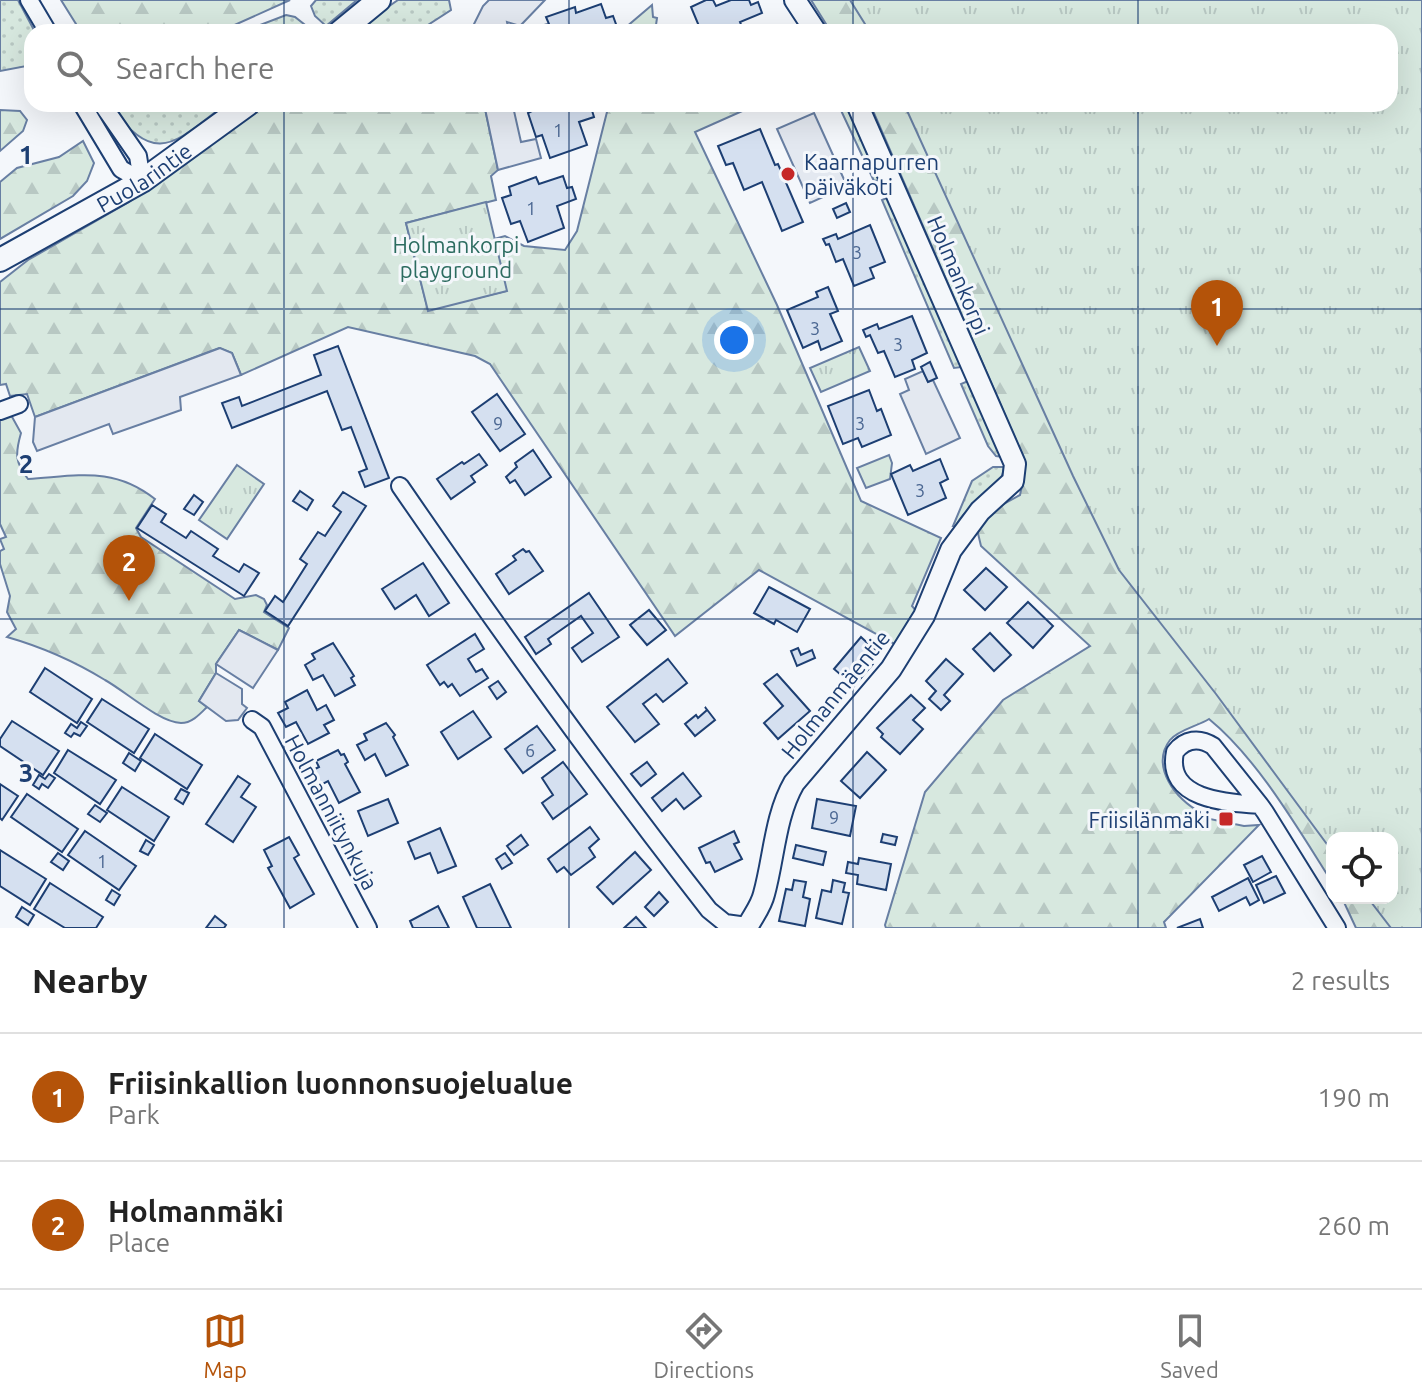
<!DOCTYPE html>
<html lang="en">
<head>
<meta charset="utf-8">
<style>
  :root { --surface:#fff; --page:#f6f6f6; --text:#222; --muted:#767676; --line:#e0e0e0; --accent:#b45309 }
  body { margin:0; font-family:Ubuntu,sans-serif; background:var(--page); color:var(--text) }
  .controls { position:absolute; right:24px; bottom:24px; display:grid; overflow:hidden; border-radius:16px; box-shadow:0 8px 32px #0002 }
  .controls button { width:72px; height:72px; display:grid; place-items:center; padding:0; border:0; border-bottom:2px solid var(--line); background:var(--surface); color:var(--text); font:40px sans-serif }
  .you { position:absolute; left:734px; top:340px; width:28px; height:28px; margin:-20px; border:6px solid #fff; border-radius:50%; background:#1a73e8; box-shadow:0 0 0 12px #1a73e833 }
  .badge { display:grid; place-items:center; width:52px; height:52px; border-radius:50%; background:var(--accent); color:#fff; font-size:26px; font-weight:700 }
  .pin { position:absolute; translate:-50% -66px; filter:drop-shadow(0 2px 4px #0008) }
  .pin::after { content:''; position:absolute; top:42px; width:28px; height:24px; background:inherit; clip-path:polygon(0 0,100% 0,50% 100%) }
  .list { margin:0; padding:0; list-style:none }
  h2 { display:flex; justify-content:space-between; align-items:center; height:104px; margin:0; padding:0 32px; font-size:34px }
  h2 small { font-size:26px; font-weight:400; color:var(--muted) }
  .list li { display:grid; grid-template-columns:52px 1fr auto; gap:24px; align-items:center; box-sizing:border-box; height:128px; padding:0 32px; border-top:2px solid var(--line) }
  .list b { display:block; font-size:30px; white-space:nowrap }
  .list p { margin:0; font-size:26px; white-space:nowrap; color:var(--muted) }
  .list em { font-size:26px; font-style:normal; color:var(--muted) }
  .icon { flex:none; width:44px; height:44px; fill:none; stroke:currentColor; stroke-width:2; stroke-linecap:round; stroke-linejoin:round }
  .map { position:relative; flex:none; width:1422px; height:928px; overflow:hidden }
  .search { position:absolute; background:var(--surface); box-shadow:0 8px 32px #0002; left:24px; right:24px; top:24px; height:88px; display:flex; align-items:center; gap:20px; box-sizing:border-box; padding:0 28px; border-radius:24px; color:var(--muted); font-size:30px }
  .sheet { height:360px; background:var(--surface) }
  nav { display:flex; justify-content:space-around; align-items:center; box-sizing:border-box; height:112px; border-top:2px solid var(--line); background:var(--surface); font-size:22px; color:var(--muted) }
  nav a { display:grid; justify-items:center; gap:4px }
  nav .on { color:var(--accent) }
  .map>svg:first-child { display:block }
  .grass { fill:url(#grass-dots); stroke:#687fa3; stroke-width:2 }
  .forest { fill:url(#forest-firs); stroke:#687fa3; stroke-width:2 }
  .park { fill:url(#park-tufts); stroke:#687fa3; stroke-width:2 }
  .parking { fill:#e3e8f0; stroke:#687fa3; stroke-width:2 }
  .building { fill:#d5e0f0; stroke:#1d3f73; stroke-width:2 }
  .lines { fill:none; stroke-linecap:round; stroke-linejoin:round }
  .minor-casing { stroke:#1d3f73; stroke-width:20 }
  .tertiary-casing { stroke:#1d3f73; stroke-width:24 }
  .secondary-casing { stroke:#1d3f73; stroke-width:26 }
  .minor { stroke:#f4f7fb; stroke-width:16 }
  .tertiary { stroke:#f4f7fb; stroke-width:20 }
  .secondary { stroke:#f4f7fb; stroke-width:22 }
  .grid { fill:none; stroke:#1d3f73; stroke-width:2; stroke-opacity:0.55 }
  .poi-dot { fill:#c62828; stroke:#f4f7fb; stroke-width:3 }
  .labels { text-anchor:middle; dominant-baseline:central; stroke-width:6; stroke-linejoin:round; paint-order:stroke }
  .number-label { font-size:18px; fill:#4b6792 }
  .poi-label { font-size:22px; fill:#1d3f73; stroke:#f4f7fb; text-anchor:start }
  .street-label { font-size:22px; fill:#1d3f73; stroke:#f4f7fb }
  .park-label { font-size:22px; fill:#2c6c60; stroke:#f4f7fb }
  .grid-label { font-size:26px; text-anchor:middle; font-weight:bold; fill:#1d3f73; stroke:#f4f7fb; stroke-width:6; stroke-linejoin:round; paint-order:stroke }
</style>
</head>
<body>
<div class="map">
<svg width="1422" height="928" viewBox="0 0 1422 928">
  <defs>
    <pattern id="grass-dots" width="8" height="8" patternUnits="userSpaceOnUse" patternTransform="scale(2)"><rect width="8" height="8" fill="#d7e8df"/><path d="M2 2h.1M6 6h.1" fill="none" stroke="#b8c8c3" stroke-width="1.8" stroke-linecap="round"/></pattern>
    <pattern id="forest-firs" width="22" height="20" patternUnits="userSpaceOnUse" patternTransform="scale(2)"><rect width="22" height="20" fill="#d7e8df"/><path d="M5 1l3.5 6h-7zM16 11l3.5 6h-7z" fill="#b8c8c3"/></pattern>
    <pattern id="park-tufts" width="24" height="20" patternUnits="userSpaceOnUse" patternTransform="scale(2)"><rect width="24" height="20" fill="#d7e8df"/><path d="M3 7l-1-3M5 7V3M7 7l1-3M15 17l-1-3M17 17v-4M19 17l1-3" fill="none" stroke="#b8c8c3"/></pattern>
  </defs>
  <rect width="100%" height="100%" fill="#f4f7fb"/>
  <g class="grass">
    <path d="M0 0H18L35 32H32V65L0 71Z"/>
    <path d="M316 0H357L326 26 315 16 311 6Z"/>
    <path d="M398 0H449L451 10 417 32H352Z"/>
    <path d="M286 15 295 17 314 32H242Z"/>
    <path d="M109 104H226C174 143 156 169 109 104Z"/>
    <path d="M838 104H851L880 170 879 180 874 181Z"/>
    <path d="M891 196 962 367 954 368 882 200Z"/>
    <path d="M968 381 1003 457 996 456 988 446 961 384Z"/>
    <path d="M993 467H1004C999 503 970 497 956 526H953L972 481Z"/>
  </g>
  <g class="forest">
    <path d="M61 0H290L219 32H81Z"/>
    <path d="M811 0H1422V928H1356L1342 898H1392V838H1332V882C1298 829 1258 759 1209 719 1198 726 1178 730 1170 740 1150 766 1176 800 1200 812V817L1244 826 1259 825 1164 922 1166 928H886L885 925 925 792 1003 700 1090 646 981 546 976 525 987 513 1020 495 1024 476 1022 454 870 104H1390V32H831Z"/>
    <path d="M262 104H484L498 170 491 176 496 200 406 223 428 310 506 291 494 239 505 236 524 246 565 250 577 231 609 104H758L695 132 777 305 861 501 941 538 912 606 918 613 898 646 759 570 675 636 490 364 475 356 348 327 241 375 232 353 219 348 35 417 27 394 10 396 6 384 0 385V282L28 260 129 202Z"/>
    <path d="M0 110 20 111 27 120 23 131 0 151Z"/>
    <path d="M83 141 94 163 87 181 73 196 0 239V182L17 168 59 157Z"/>
    <path d="M11 415 21 433C15 454 15 462 28 479 78 476 113 466 155 499L136 528 141 537 235 599 256 595 264 599 267 605 264 612 289 628 278 650 239 630 216 664V673L199 701 207 707C200 714 192 723 181 723 159 722 125 691 105 680 74 661 42 647 7 637L16 629 7 612 10 596 0 564V551L4 549 0 539 6 537 0 524V420Z"/>
  </g>
  <g class="park">
    <path d="M850 0H1422V928H1391L1368 898H1392V838H1332V851L1216 694 1119 570 1073 476 904 104H1390V32H870Z"/>
    <path d="M652 5 653 17 657 18 655 32H625V28Z"/>
    <path d="M486 202 507 291 428 311 406 223Z"/>
    <path d="M859 347 870 371 821 392 810 368Z"/>
    <path d="M889 455 892 463 890 479 866 488 857 468Z"/>
    <path d="M237 465 264 484 227 539 199 520Z"/>
  </g>
  <g class="parking">
    <path d="M489 0H545L520 26 507 22 509 32H470L483 6Z"/>
    <path d="M484 104H527L528 107 514 111 521 142 536 139 541 158 498 170Z"/>
    <path d="M814 113 847 186 810 203 777 129Z"/>
    <path d="M220 348 232 353 241 375 180 397 181 410 113 434 109 424 37 451 33 442 35 417Z"/>
    <path d="M923 371 928 382 933 380 960 438 926 454 900 394 909 390 905 379Z"/>
    <path d="M239 630 278 650 253 688 216 664Z"/>
    <path d="M216 673 242 689V704L247 708 238 720 226 721 199 701Z"/>
  </g>
  <g class="building">
    <path d="M706 0H713L716 6 731 0H749L751 5 758 2 762 13 740 22 744 32H708L706 29 701 31 691 7Z"/>
    <path d="M601 4 606 18 613 16 617 27 603 32H546L544 25 549 24 546 17 575 7 576 13Z"/>
    <path d="M531 104H590L594 117 579 122 587 145 550 158 542 135 536 137 528 113 534 110Z"/>
    <path d="M760 129 775 165 778 164 803 222 782 231 762 182 744 190 733 163 726 165 718 146Z"/>
    <path d="M563 176 567 188 572 187 576 199 557 206 564 228 528 242 520 221 511 224 502 198 511 195 509 187 536 177 539 184Z"/>
    <path d="M846 203 850 212 837 218 833 209Z"/>
    <path d="M870 225 885 262 870 268 874 278 854 286 843 259 836 262 829 244 826 245 823 239 836 234 838 239Z"/>
    <path d="M828 287 838 311 830 314 842 341 821 350 818 341 803 348 787 310 818 297 816 292Z"/>
    <path d="M912 316 927 353 912 360 915 369 895 377 884 351 878 353 870 335 866 337 863 330 877 324 879 329Z"/>
    <path d="M338 346 389 478 365 487 359 472 367 469 351 427 342 430 327 391 232 428 222 403 239 397 242 406 321 375 314 355Z"/>
    <path d="M930 362 937 378 928 382 921 367Z"/>
    <path d="M869 390 877 411 881 409 891 435 862 447 858 438 843 444 828 406Z"/>
    <path d="M497 394 525 434 500 451 472 412Z"/>
    <path d="M533 450 551 477 525 495 515 480 510 483 506 477 517 467 515 463Z"/>
    <path d="M479 454 487 465 471 476 475 482 451 499 437 479 462 462 464 464Z"/>
    <path d="M940 459 948 479 940 483 946 498 908 515 891 474 910 465 913 471Z"/>
    <path d="M300 491 313 500 307 510 293 501Z"/>
    <path d="M343 492 366 506 288 626 265 611 275 596 283 602 307 564 300 559 318 532 325 536 341 512 333 506Z"/>
    <path d="M194 495 203 502 194 515 184 509Z"/>
    <path d="M152 505 166 514 161 522 186 538 191 531 218 549 213 556 239 572 244 564 259 573 244 596 137 528Z"/>
    <path d="M523 549 526 552 529 551 543 571 509 594 496 574 516 560 513 556Z"/>
    <path d="M423 563 449 603 429 616 416 595 395 609 382 589Z"/>
    <path d="M986 568 1007 587 985 610 964 590Z"/>
    <path d="M769 587 810 609 797 632 776 620 774 624 754 613Z"/>
    <path d="M589 593 619 637 582 662 572 648 593 633 581 616 548 639 551 644 536 654 525 637Z"/>
    <path d="M1028 602 1053 626 1033 648 1007 623Z"/>
    <path d="M649 610 666 630 647 645 630 625Z"/>
    <path d="M990 633 1011 655 994 671 973 649Z"/>
    <path d="M475 634 484 649 468 659 476 672 482 669 488 678 460 696 452 684 448 687 444 682 440 685 427 665Z"/>
    <path d="M861 637 877 652 870 659 873 664 854 686 834 669Z"/>
    <path d="M333 643 354 676 351 678 355 685 335 696 323 675 313 680 305 665 315 659 312 654Z"/>
    <path d="M798 648 801 655 812 650 815 658 797 666 791 651Z"/>
    <path d="M668 659 687 683 663 702 656 694 643 704 659 724 635 742 607 707Z"/>
    <path d="M946 659 963 674 944 695 950 701 941 710 929 699 936 691 926 681Z"/>
    <path d="M45 668 92 699 77 723 30 692Z"/>
    <path d="M777 674 810 711 778 739 764 723 783 706 764 684Z"/>
    <path d="M498 681 506 692 497 699 489 687Z"/>
    <path d="M307 690 317 710 326 705 334 720 324 725 329 733 308 744 296 722 286 727 278 713 288 708 285 702Z"/>
    <path d="M911 695 925 708 913 720 923 729 900 754 881 737 883 734 877 728Z"/>
    <path d="M102 699 149 729 134 753 87 722Z"/>
    <path d="M705 707 715 720 695 736 685 724 696 715 698 718 707 710Z"/>
    <path d="M473 711 491 737 458 759 441 732Z"/>
    <path d="M12 721 59 751 43 775 0 746V739Z"/>
    <path d="M81 722 87 726 80 736 74 733 71 737 65 733 71 724 77 728Z"/>
    <path d="M386 723 395 735 393 737 408 765 386 776 375 754 365 760 357 745 367 740 364 734Z"/>
    <path d="M537 726 555 750 523 773 505 749Z"/>
    <path d="M155 734 202 765 187 789 140 758Z"/>
    <path d="M68 750 116 780 100 804 54 773Z"/>
    <path d="M338 750 341 755 344 754 348 762 345 764 360 792 339 803 328 781 317 787 309 772 319 767 316 761Z"/>
    <path d="M867 752 886 770 860 798 841 781Z"/>
    <path d="M129 753 141 761 135 771 123 763Z"/>
    <path d="M563 762 587 794 553 819 542 803 553 795 542 778Z"/>
    <path d="M647 762 656 774 641 786 631 774Z"/>
    <path d="M683 773 701 796 684 809 676 799 662 811 652 798Z"/>
    <path d="M49 774 55 778 48 788 42 784 39 789 33 785 39 775 45 779Z"/>
    <path d="M238 776 250 784 241 797 256 807 233 842 206 824Z"/>
    <path d="M0 784 18 796 2 820 0 818Z"/>
    <path d="M122 787 169 817 154 841 107 810Z"/>
    <path d="M181 789 189 793 183 804 175 799Z"/>
    <path d="M27 794 78 829 62 852 11 817Z"/>
    <path d="M388 799 398 823 368 836 358 811Z"/>
    <path d="M817 799 856 806 850 836 812 828Z"/>
    <path d="M95 805 107 813 100 822 88 814Z"/>
    <path d="M590 827 599 839 589 848 595 857 571 875 564 867 557 872 548 859Z"/>
    <path d="M440 828 456 866 438 873 430 853 415 859 408 842Z"/>
    <path d="M85 831 136 866 119 890 68 855Z"/>
    <path d="M734 831 739 842 734 844 742 859 715 872 710 862 706 863 699 848Z"/>
    <path d="M883 834 897 837 895 845 881 842Z"/>
    <path d="M521 835 528 845 514 855 507 846Z"/>
    <path d="M289 837 299 855 294 858 314 894 290 908 268 868 272 866 264 850Z"/>
    <path d="M146 840 154 845 148 855 140 851Z"/>
    <path d="M796 845 826 852 823 865 793 858Z"/>
    <path d="M0 850 46 879 30 905 0 886Z"/>
    <path d="M635 852 651 870 613 904 597 887Z"/>
    <path d="M58 853 69 861 63 870 51 862Z"/>
    <path d="M505 853 512 863 502 869 496 859Z"/>
    <path d="M1262 856 1271 872 1253 882 1244 865Z"/>
    <path d="M859 858 891 864 886 890 857 884 858 875 846 873 848 862 858 864Z"/>
    <path d="M1276 876 1285 893 1264 903 1256 885Z"/>
    <path d="M1248 878 1259 900 1250 905 1246 897 1219 911 1212 897Z"/>
    <path d="M794 880 806 882 803 897 810 899 805 926 779 921 786 889 792 890Z"/>
    <path d="M833 880 845 883 843 892 849 893 842 924 816 918 822 890 831 892Z"/>
    <path d="M50 883 103 917 96 928H65L34 909Z"/>
    <path d="M490 884 511 928H477L463 897Z"/>
    <path d="M112 890 120 895 114 905 106 900Z"/>
    <path d="M659 892 668 902 654 916 645 907Z"/>
    <path d="M438 906 449 928H413L410 921Z"/>
    <path d="M22 907 34 915 28 925 16 917Z"/>
    <path d="M215 916 226 925 224 928H206Z"/>
    <path d="M636 917 646 928H624Z"/>
    <path d="M1200 919 1203 928H1177Z"/>
  </g>
  <g class="lines">
    <defs>
      <g id="minor">
        <path d="M29 0 48 32"/>
        <path d="M82 104 121 169 142 181"/>
        <path d="M102 104 138 156 142 181"/>
        <path d="M0 411 19 404"/>
        <path d="M400 486C499 630 601 772 709 910L725 923 747 926"/>
        <path d="M252 720 262 727 368 928"/>
        <path d="M1260 805C1228 803 1165 800 1175 752 1185 739 1199 737 1213 746L1260 805 1265 812 1337 928"/>
      </g>
      <g id="tertiary">
        <path d="M795 0 816 32"/>
        <path d="M747 928C752 917 761 907 764 894 774 858 775 816 794 783L891 669 924 616 951 550 980 511 1013 481 1015 464 857 104"/>
      </g>
      <g id="secondary">
        <path d="M340 32 379 0"/>
        <path id="s1" d="M0 260 142 181 248 104"/>
      </g>
    </defs>
    <use href="#minor" class="minor-casing"/>
    <use href="#tertiary" class="tertiary-casing"/>
    <use href="#secondary" class="secondary-casing"/>
    <use href="#minor" class="minor"/>
    <use href="#tertiary" class="tertiary"/>
    <use href="#secondary" class="secondary"/>
  </g>
  <path class="grid" d="M284 0V32M569 0V32M853 0V32M1138 0V32M284 104V928M569 104V928M853 104V928M1138 104V928M0 309H1422M0 619H1422"/>
  <g class="poi-dot">
    <circle cx="788" cy="174" r="8"/>
    <rect x="1218" y="811" width="16" height="16" rx="4"/>
  </g>
  <g class="labels">
    <g class="number-label">
      <text x="558" y="130">1</text>
      <text x="531" y="208">1</text>
      <text x="857" y="252">3</text>
      <text x="815" y="328">3</text>
      <text x="898" y="344">3</text>
      <text x="498" y="423">9</text>
      <text x="860" y="423">3</text>
      <text x="920" y="490">3</text>
      <text x="530" y="750">6</text>
      <text x="834" y="817">9</text>
      <text x="102" y="861">1</text>
    </g>
    <g class="poi-label">
      <text x="804" y="161">Kaarnapurren<tspan x="804" dy="25">päiväkoti</tspan></text>
      <text x="1210" y="819" text-anchor="end">Friisilänmäki</text>
    </g>
    <g class="street-label">
      <text stroke="none"><textPath href="#s1" startOffset="166">Puolarintie</textPath></text>
      <text transform="translate(959 275) rotate(67)">Holmankorpi</text>
      <text transform="translate(835 694) rotate(-51)">Holmanmäentie</text>
      <text transform="translate(332 812) rotate(62)">Holmanniitynkuja</text>
    </g>
    <g class="park-label">
      <text x="456" y="244">Holmankorpi<tspan x="456" dy="25">playground</tspan></text>
    </g>
  </g>
  <g class="grid-label">
    <text x="26" y="164">1</text>
    <text x="26" y="473">2</text>
    <text x="26" y="782">3</text>
  </g>
</svg>
<div class="controls">
<button><svg class="icon" aria-label="locate" viewBox="0 0 24 24"><circle cx="12" cy="12" r="6"/><path d="M12 2v4M12 18v4M2 12h4M18 12h4"/></svg></button>
</div>
<div class="you"></div>
<div class="pin badge" style="left:1217px;top:346px">1</div>
<div class="pin badge" style="left:129px;top:601px">2</div>
<div class="search"><svg class="icon" aria-label="search" viewBox="0 0 24 24"><circle cx="10" cy="10" r="6"/><path d="M15 15l6 6"/></svg>Search here</div>
</div>
<section class="sheet">
<h2>Nearby<small>2 results</small></h2>
<ul class="list">
<li><span class="badge">1</span><div><b>Friisinkallion luonnonsuojelualue</b><p>Park</p></div><em>190 m</em></li>
<li><span class="badge">2</span><div><b>Holmanmäki</b><p>Place</p></div><em>260 m</em></li>
</ul>
</section>
<nav>
<a class="on"><svg class="icon" aria-label="map" viewBox="0 0 24 24"><path d="M3 6l6-2 6 2 6-2v14l-6 2-6-2-6 2zM9 4v14M15 6v14"/></svg>Map</a>
<a><svg class="icon" aria-label="directions" viewBox="0 0 24 24"><path d="M12 3l9 9-9 9-9-9zM9 14v-3h6M13 9l2 2-2 2"/></svg>Directions</a>
<a><svg class="icon" aria-label="saved" viewBox="0 0 24 24"><path d="M7 4h10v16l-5-4-5 4z"/></svg>Saved</a>
</nav>
</body>
</html>
